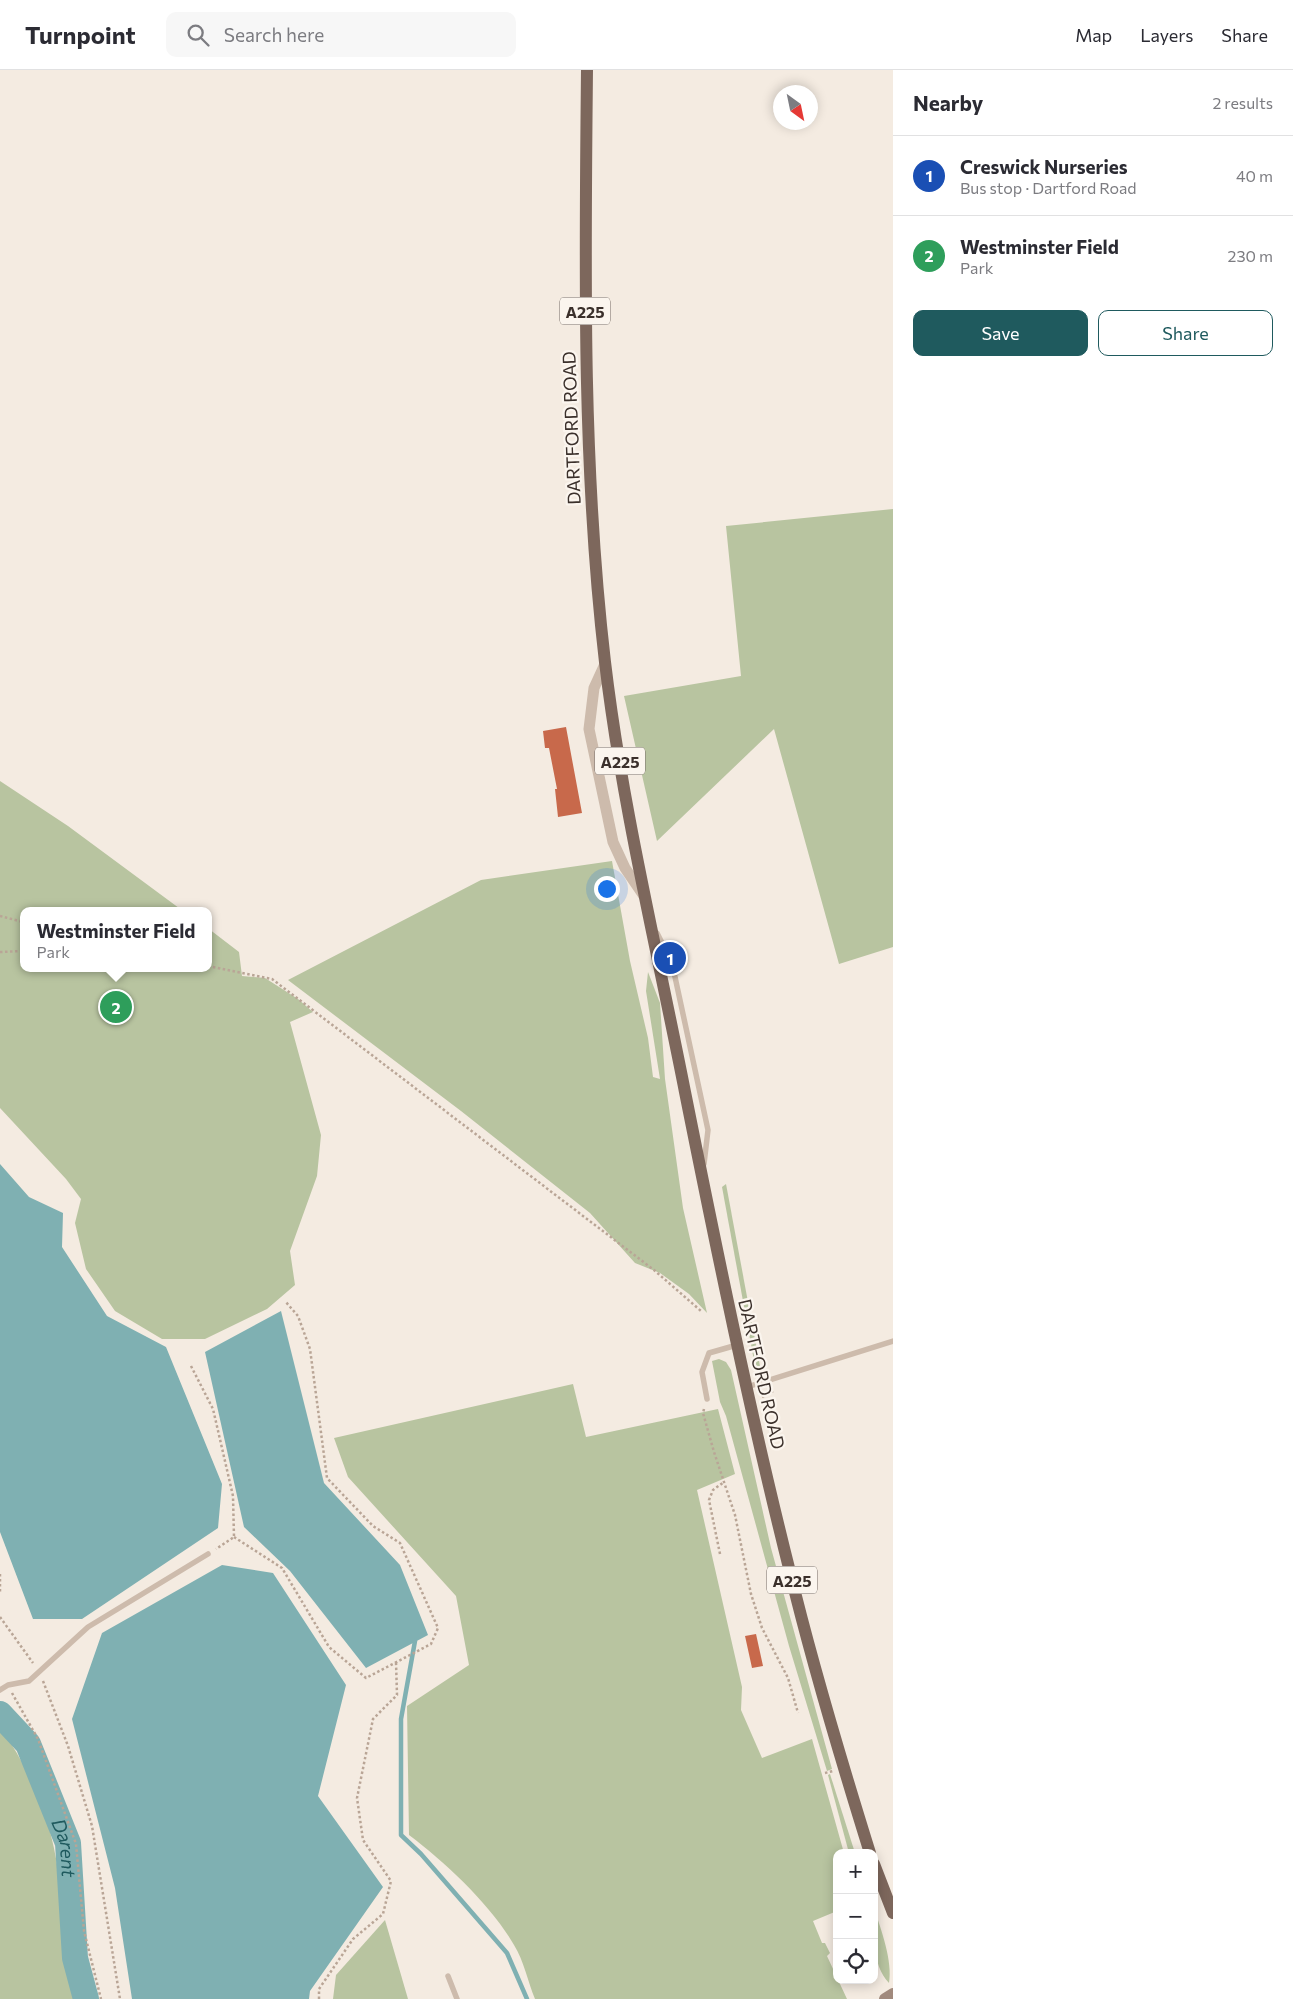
<!DOCTYPE html>
<html lang="en">
<head>
<meta charset="utf-8">
<style>
  :root { --surface:#fff; --page:#f7f7f7; --text:#2b2b33; --muted:#7c7c81; --line:#e1e1e2; --accent:#1f5a5e }
  body { margin:0; font-family:Commissioner,sans-serif; background:var(--page); color:var(--text) }
  .controls { position:absolute; right:15px; bottom:15px; display:grid; overflow:hidden; border-radius:10px; box-shadow:0 2px 12px #0003 }
  .controls button { width:45px; height:45px; display:grid; place-items:center; padding:0; border:0; border-bottom:1px solid var(--line); background:var(--surface); color:var(--text); font:25px sans-serif }
  .compass { position:absolute; left:773px; top:15px; width:45px; height:45px; border-radius:50%; background:var(--surface); box-shadow:0 2px 12px #0003; rotate:147deg }
  .you { position:absolute; left:606px; top:818px; width:18px; height:18px; margin:-12px; border:4px solid #fff; border-radius:50%; background:#1a73e8; box-shadow:0 0 0 8px #1a73e833 }
  .badge { display:grid; place-items:center; width:32px; height:32px; border-radius:50%; background:var(--accent); color:#fff; font-size:16px; font-weight:700 }
  .pin { position:absolute; translate:-50% -50%; border:2px solid #fff; box-shadow:0 1px 5px #0006 }
  .popup { position:absolute; left:20px; top:837px; width:192px; height:65px; box-sizing:border-box; display:grid; place-content:center; border-radius:10px; background:var(--surface); filter:drop-shadow(0 1px 4px #0005); font-size:16px; white-space:nowrap; color:var(--muted) }
  .popup b { font-size:19px; color:var(--text) }
  .popup::after { content:''; position:absolute; left:50%; top:100%; margin-left:-10px; border:10px solid transparent; border-top-color:var(--surface) }
  .list { margin:0; padding:0; list-style:none }
  h2 { display:flex; justify-content:space-between; align-items:center; height:65px; margin:0; padding:0 20px; font-size:21px }
  h2 small { font-size:16px; font-weight:400; color:var(--muted) }
  .list li { display:grid; grid-template-columns:32px 1fr auto; gap:15px; align-items:center; box-sizing:border-box; height:80px; padding:0 20px; border-top:1px solid var(--line) }
  .list b { display:block; font-size:19px; white-space:nowrap }
  .list p { margin:0; font-size:16px; white-space:nowrap; color:var(--muted) }
  .list em { font-size:16px; font-style:normal; color:var(--muted) }
  .actions { display:flex; gap:10px; padding:15px 20px }
  .actions a { flex:1; padding:11px 0; border:1px solid var(--accent); border-radius:10px; text-align:center; font-size:18px; color:var(--accent) }
  .actions .main { background:var(--accent); color:#fff }
  .icon { flex:none; width:28px; height:28px; fill:none; stroke:currentColor; stroke-width:2; stroke-linecap:round; stroke-linejoin:round }
  .map { position:relative; flex:none; width:893px; height:1929px; overflow:hidden }
  header { display:flex; align-items:center; gap:30px; box-sizing:border-box; height:70px; padding:0 25px; background:var(--surface); border-bottom:1px solid var(--line) }
  header strong { font-size:24px }
  nav { display:flex; gap:28px; margin-inline-start:auto; font-size:18px }
  .search { width:350px; height:45px; background:var(--page); display:flex; align-items:center; gap:12px; box-sizing:border-box; padding:0 18px; border-radius:10px; color:var(--muted); font-size:19px }
  main { display:flex }
  aside { flex:1; background:var(--surface) }
  .map>svg:first-child { display:block }
  .green { fill:#b8c4a0 }
  .water { fill:#7fb0b2 }
  .lines { fill:none; stroke-linecap:round; stroke-linejoin:round }
  .stream { stroke:#7fb0b2; stroke-width:4.5 }
  .river { stroke:#7fb0b2; stroke-width:26 }
  .building { fill:#c8694b }
  .path { stroke:#b9a596; stroke-width:2.5; stroke-dasharray:2.5 2.5; stroke-linecap:butt }
  .lane { stroke:#cdbbac; stroke-width:5.5 }
  .street { stroke:#cdbbac; stroke-width:11 }
  .secondary { stroke:#a18a7d; stroke-width:12 }
  .primary { stroke:#7d675c; stroke-width:12 }
  .labels { text-anchor:middle; dominant-baseline:central; stroke-width:4.5; stroke-linejoin:round; paint-order:stroke }
  .shield { fill:#fbf5ee; stroke:#756b66; stroke-width:1 }
  .shield-label { font-size:16px; font-weight:bold; fill:#3b302b }
  .street-label { font-size:18px; fill:#3b302b; stroke:#fbf5ee }
  .water-label { font-size:19px; font-style:italic; fill:#1f5a5e; stroke:#fbf5ee }
</style>
</head>
<body>
<header>
<strong>Turnpoint</strong>
<div class="search"><svg class="icon" aria-label="search" viewBox="0 0 24 24"><circle cx="10" cy="10" r="6"/><path d="M15 15l6 6"/></svg>Search here</div>
<nav><a>Map</a><a>Layers</a><a>Share</a></nav>
</header>
<main>
<div class="map">
<svg width="893" height="1929" viewBox="0 0 893 1929">
  <rect width="100%" height="100%" fill="#f4ebe1"/>
  <g class="green">
    <path d="M893 439V877L839 894 774 659 657 771 624 626 741 606 726 456Z"/>
    <path d="M0 711 68 756 183 841H23V898H208L209 859 239 882 242 906 265 908 298 929 313 942 290 952 321 1065 317 1106 290 1181 295 1215 267 1239 205 1269H162L115 1241 86 1199 75 1153 81 1129 66 1109 0 1038Z"/>
    <path d="M612 791 630 891 648 968 653 1007 660 1009 646 921 648 902 660 933 665 1009 683 1138 707 1243 689 1224 660 1203 635 1193 590 1143 461 1041 288 910 481 810Z"/>
    <path d="M726 1114 762 1307H757L722 1117Z"/>
    <path d="M719 1289 726 1292 731 1300 771 1478 832 1699 827 1701 789 1576 726 1346 720 1332 712 1291Z"/>
    <path d="M573 1314 586 1367 718 1339 735 1404 697 1420 742 1617 741 1640 762 1688 812 1669 844 1783H837V1841L813 1851 822 1873H825L830 1883 827 1886 847 1929H535C528 1912 524 1891 514 1875 491 1835 446 1793 409 1765L407 1636 469 1595 456 1526 348 1407 334 1368Z"/>
    <path d="M0 1657C30 1699 51 1749 58 1801 64 1844 60 1887 74 1929H0Z"/>
    <path d="M830 1704 855 1783H849L828 1705Z"/>
    <path d="M874 1838C881 1859 893 1892 889 1913 871 1894 874 1862 874 1838Z"/>
    <path d="M385 1850 408 1929H333L336 1905Z"/>
  </g>
  <g class="water">
    <path d="M0 1094 29 1127 63 1143 62 1177 107 1246 166 1277 222 1414 218 1458 82 1549H33L0 1462Z"/>
    <path d="M281 1241 324 1413 400 1495 428 1565 366 1598 290 1501 244 1457 205 1282Z"/>
    <path d="M222 1495 273 1503 346 1615 318 1726 383 1817 310 1921 309 1929H132L115 1818 72 1649 102 1563Z"/>
  </g>
  <g class="lines">
    <path class="stream" d="M415 1571 401 1649V1765L421 1784 507 1883 527 1929"/>
    <path class="river" id="s1" d="M0 1644 28 1674 68 1773 75 1888 86 1929"/>
  </g>
  <g class="building">
    <path d="M566 657 582 743 558 747 555 719H557L549 678H545L543 661Z"/>
    <path d="M756 1564 763 1596 752 1598 745 1566Z"/>
  </g>
  <g class="lines">
    <g class="path">
      <path d="M0 846 23 852"/>
      <path d="M0 882 23 881"/>
      <path d="M208 896 272 909 654 1200 701 1241"/>
      <path d="M191 1296 213 1339 233 1426 234 1467 216 1479"/>
      <path d="M762 1327 775 1320"/>
      <path d="M704 1339 703 1343 714 1382 735 1445 751 1524 762 1558 788 1608 798 1643"/>
      <path d="M234 1467 282 1498 329 1577 366 1608 431 1574 438 1558 400 1473 373 1456 327 1408 310 1279 298 1246 285 1231"/>
      <path d="M720 1484 709 1430 713 1420 724 1412"/>
      <path d="M0 1504V1524"/>
      <path d="M0 1547 33 1593"/>
      <path d="M43 1611 68 1676 92 1756 120 1929"/>
      <path d="M12 1623 38 1669 76 1774 84 1861 101 1929"/>
      <path d="M825 1703 833 1701"/>
      <path d="M319 1929V1919L353 1869 383 1844 391 1811 363 1770 357 1728 373 1649 397 1625 396 1592"/>
    </g>
    <g class="lane">
      <path d="M657 863 672 893 708 1060 704 1094"/>
      <path d="M747 1317 893 1271"/>
      <path d="M707 1329 702 1302 709 1283 737 1275"/>
      <path d="M0 1620 8 1615 29 1611 88 1557 208 1484"/>
      <path d="M448 1906 457 1929"/>
    </g>
    <path class="street" d="M605 594 594 618 589 659 613 772 625 798 644 826"/>
    <path class="secondary" d="M885 1929 893 1924"/>
    <g class="primary">
      <path d="M587 0C585 197 582 395 605 592 622 736 657 879 685 1022 717 1182 750 1343 790 1502 813 1597 841 1690 870 1783"/>
      <path d="M874 1794 893 1843"/>
    </g>
  </g>
  <g class="labels">
    <g class="shield">
      <rect x="560" y="227.5" width="50" height="27" rx="4"/>
      <rect x="595" y="677.5" width="50" height="27" rx="4"/>
      <rect x="767" y="1496.5" width="50" height="27" rx="4"/>
    </g>
    <g class="shield-label">
      <text x="585" y="241">A225</text>
      <text x="620" y="691">A225</text>
      <text x="792" y="1510">A225</text>
    </g>
    <g class="street-label">
      <text transform="translate(571 358) rotate(-92)">DARTFORD ROAD</text>
      <text transform="translate(762 1304) rotate(77)">DARTFORD ROAD</text>
    </g>
    <g class="water-label">
      <text stroke="none"><textPath href="#s1" startOffset="152">Darent</textPath></text>
    </g>
  </g>
</svg>
<div class="controls">
<button>+</button>
<button>−</button>
<button><svg class="icon" aria-label="locate" viewBox="0 0 24 24"><circle cx="12" cy="12" r="6"/><path d="M12 2v4M12 18v4M2 12h4M18 12h4"/></svg></button>
</div>
<svg class="compass" viewBox="-18 -18 36 36"><path d="M0-13l5 13h-10z" fill="#e53935"/><path d="M0 13l5-13h-10z" fill="#7c7c81"/></svg>
<div class="you"></div>
<div class="pin badge" style="left:670px;top:888px;background:#1a4fb4">1</div>
<div class="pin badge" style="left:116px;top:937px;background:#2e9e5b">2</div>
<div class="popup"><b>Westminster Field</b>Park</div>
</div>
<aside>
<h2>Nearby<small>2 results</small></h2>
<ul class="list">
<li><span class="badge" style="background:#1a4fb4">1</span><div><b>Creswick Nurseries</b><p>Bus stop · Dartford Road</p></div><em>40 m</em></li>
<li><span class="badge" style="background:#2e9e5b">2</span><div><b>Westminster Field</b><p>Park</p></div><em>230 m</em></li>
</ul>
<div class="actions"><a class="main">Save</a><a>Share</a></div>
</aside>
</main>
</body>
</html>
